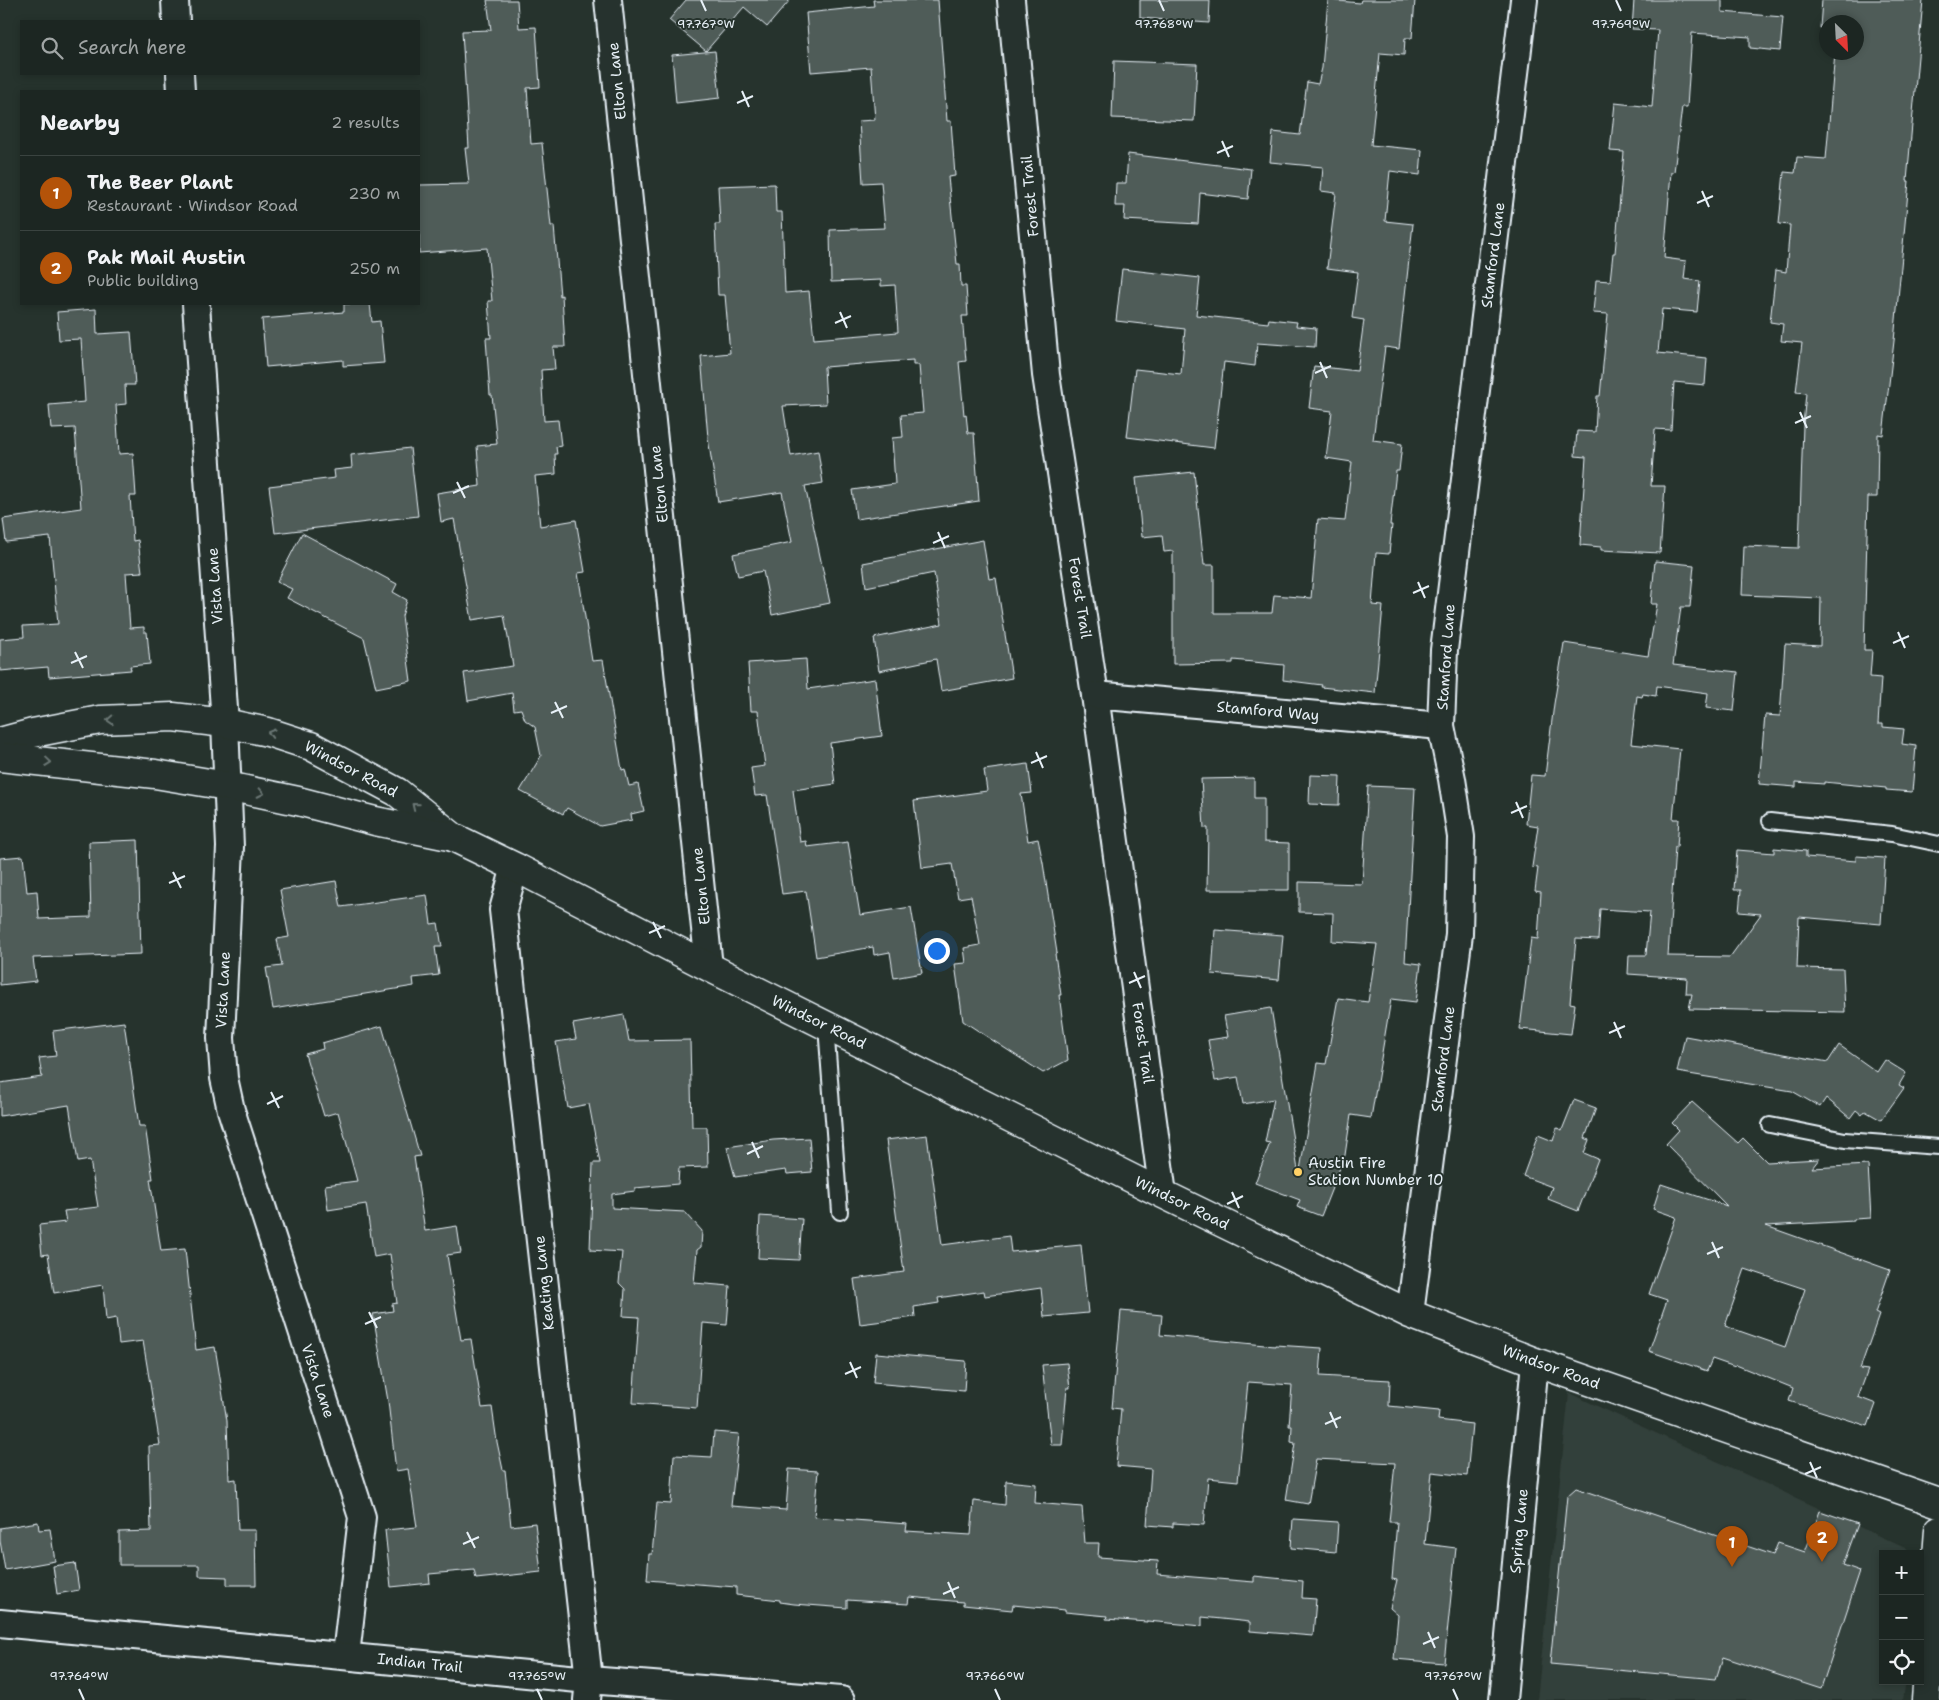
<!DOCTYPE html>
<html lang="en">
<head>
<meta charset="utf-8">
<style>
  :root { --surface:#1c2622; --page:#29322f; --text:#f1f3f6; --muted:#a0a5a5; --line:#3a4340; --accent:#b45309 }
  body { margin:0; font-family:"Shantell Sans",sans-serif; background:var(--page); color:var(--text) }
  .controls { position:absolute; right:15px; bottom:15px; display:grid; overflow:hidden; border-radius:0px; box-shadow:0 2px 8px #0003 }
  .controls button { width:45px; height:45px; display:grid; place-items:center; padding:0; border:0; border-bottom:1px solid var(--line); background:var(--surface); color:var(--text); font:25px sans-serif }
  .compass { position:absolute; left:1819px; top:15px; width:45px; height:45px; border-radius:50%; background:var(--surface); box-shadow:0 2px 8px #0003; rotate:156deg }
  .you { position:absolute; left:936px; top:950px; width:18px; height:18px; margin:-12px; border:4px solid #fff; border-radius:50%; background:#1a73e8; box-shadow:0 0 0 8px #1a73e833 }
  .badge { display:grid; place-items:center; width:32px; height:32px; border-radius:50%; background:var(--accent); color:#fff; font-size:16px; font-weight:700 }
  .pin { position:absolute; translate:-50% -41px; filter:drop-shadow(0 1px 2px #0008) }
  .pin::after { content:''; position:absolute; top:26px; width:18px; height:15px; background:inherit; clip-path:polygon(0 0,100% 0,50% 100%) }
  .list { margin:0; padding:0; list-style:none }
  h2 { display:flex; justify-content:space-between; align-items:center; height:65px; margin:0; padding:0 20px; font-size:21px }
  h2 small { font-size:16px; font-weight:400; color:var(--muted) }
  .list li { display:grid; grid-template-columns:32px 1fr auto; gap:15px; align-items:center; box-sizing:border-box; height:75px; padding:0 20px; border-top:1px solid var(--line) }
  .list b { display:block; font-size:19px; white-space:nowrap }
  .list p { margin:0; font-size:16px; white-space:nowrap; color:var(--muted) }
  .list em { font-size:16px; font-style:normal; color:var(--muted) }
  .icon { flex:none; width:28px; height:28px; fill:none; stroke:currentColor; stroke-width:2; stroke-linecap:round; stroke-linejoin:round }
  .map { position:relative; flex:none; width:1939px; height:1700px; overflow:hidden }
  .search { position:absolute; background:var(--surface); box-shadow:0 2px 8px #0003; left:20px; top:20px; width:400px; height:55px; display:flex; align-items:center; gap:12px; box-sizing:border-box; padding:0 18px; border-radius:0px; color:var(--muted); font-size:19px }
  .panel { position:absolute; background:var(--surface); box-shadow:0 2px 8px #0003; left:20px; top:90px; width:400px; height:215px; border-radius:0px }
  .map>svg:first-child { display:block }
  .built { fill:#333f3a }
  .building { fill:#505c59; stroke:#e8f1f8; fill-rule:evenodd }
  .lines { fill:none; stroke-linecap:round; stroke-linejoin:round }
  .service-casing { stroke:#e8f1f8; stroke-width:18 }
  .minor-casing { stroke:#e8f1f8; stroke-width:30 }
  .tertiary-casing { stroke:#e8f1f8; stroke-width:31 }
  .service { stroke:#26332d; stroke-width:14 }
  .minor { stroke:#26332d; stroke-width:26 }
  .tertiary { stroke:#26332d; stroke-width:28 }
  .oneway { stroke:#6a7674 }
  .ticks { fill:none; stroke:#e8f1f8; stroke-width:2 }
  .poi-dot { fill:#ffd166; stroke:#26332d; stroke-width:2 }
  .labels { text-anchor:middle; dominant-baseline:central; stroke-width:4; stroke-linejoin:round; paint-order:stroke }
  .street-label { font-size:15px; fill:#e8f1f8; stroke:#26332d }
  .poi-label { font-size:15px; fill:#e8f1f8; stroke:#26332d; text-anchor:start }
  .ticks-label { font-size:12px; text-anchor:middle; fill:#e8f1f8; stroke:#26332d; stroke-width:4; stroke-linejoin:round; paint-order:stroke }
</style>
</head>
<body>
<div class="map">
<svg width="1939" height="1700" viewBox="0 0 1939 1700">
  <rect width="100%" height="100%" fill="#26332d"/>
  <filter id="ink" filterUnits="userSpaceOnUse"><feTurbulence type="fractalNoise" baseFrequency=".02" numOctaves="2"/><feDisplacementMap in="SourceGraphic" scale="10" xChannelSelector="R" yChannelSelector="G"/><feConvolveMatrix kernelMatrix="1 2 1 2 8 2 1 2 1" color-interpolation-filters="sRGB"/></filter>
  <g filter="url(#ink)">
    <path class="built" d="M1569 1393 1918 1554H1883V1681H1905L1902 1700H1537Z"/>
    <g class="building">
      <path d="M487 0H517L519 28 536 27 540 87 527 88 531 144 542 143 551 226H554L560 296 562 295 565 347H553L555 369 541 370 544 421 558 420 561 446 556 447 557 454H555L556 474 535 476 540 526 576 520 585 572 578 573 592 661 603 660 622 770 625 769 629 786 638 784 644 811 631 814 632 820 600 826 567 808 563 814 520 791 541 756 535 727 525 720 521 709 514 710 512 693 468 701 464 673 513 666 504 615 472 620 454 519 441 522 437 493 480 486 477 446 497 444 492 395H490L486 338H491L488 301H492L487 248 419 253V185L469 184 465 148H469L462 31 491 30Z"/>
      <path d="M686 0H790L767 27 744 7 706 51 669 20Z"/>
      <path d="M873 0H938L947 121H951L955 176 948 177 957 264H960L961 286H966L968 316H962L966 361 959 362 964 415 966 414 968 433H974L979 501 856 519 852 490 895 484 892 438 903 437 901 415 923 413 919 365H913V360L824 367 826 404 783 406 791 456 818 451 823 483 805 486 830 603 772 615 763 571 738 576 733 554 792 542 782 492 718 502 708 438 701 356 730 353 725 295H718L715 224H720L718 186 775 184 776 212H782L785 293 809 291 814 339 898 332 895 285 881 286V280L831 282 830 230 885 228 881 182 863 183 859 121 875 120 871 67 811 72 806 13 874 6Z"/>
      <path d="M1140 0H1210L1209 23 1140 18Z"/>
      <path d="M1328 0 1360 3 1361 0H1415L1412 38H1405L1404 55 1380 53 1371 145 1422 150 1420 175 1390 171 1385 221 1413 224 1399 349 1385 347 1373 440 1402 444 1399 471H1396L1390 525H1392L1389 554 1376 553 1372 605 1383 606 1375 693 1321 687 1322 685 1283 680 1284 665 1233 660V663L1173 664V551L1164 552 1162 535 1142 537 1136 478 1194 472 1204 565H1214V613H1272L1274 595 1311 598 1318 519 1345 521 1352 462 1326 458 1332 411 1309 408 1314 366 1357 371 1364 320 1352 318 1358 272 1327 268 1336 193 1321 191 1323 167 1270 162 1273 132 1300 135 1307 82 1318 84 1322 68Z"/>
      <path d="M1634 0H1722V12L1783 17 1780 51 1750 48V37L1692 33 1687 107H1682L1674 172H1671L1664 258 1686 261 1684 279 1700 281 1697 312 1662 309 1658 353 1707 358 1705 385 1674 382 1671 430 1655 429 1651 486H1665L1660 553 1601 550V547L1580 545 1586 457 1575 456 1577 431 1595 432 1597 396H1600L1608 314 1593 313 1596 280 1610 281 1613 253H1615L1624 152 1610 151 1615 103 1652 107 1658 30 1632 29Z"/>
      <path d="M1822 0H1923L1907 181H1909L1894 341 1883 435 1878 434 1877 497H1868L1864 650H1872L1870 677 1881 678 1878 724H1883V727L1904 729 1902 744 1916 746 1912 792 1886 790V788L1824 782V784L1796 782V787L1759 784 1765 715 1780 716 1785 644 1820 646 1821 598 1742 595 1744 546 1799 548 1803 425 1806 393 1796 392 1802 343 1781 341 1783 324 1770 322 1776 270 1786 272 1790 225 1779 224 1784 172 1795 173 1797 157 1826 159 1835 52H1856V22H1826V28H1820Z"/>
      <path d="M715 51 720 98 676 103 672 55Z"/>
      <path d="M1114 61 1197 64 1194 121 1112 118Z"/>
      <path d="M1128 154 1251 169 1248 199 1200 193 1198 224 1124 220 1125 206H1115L1116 183H1126Z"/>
      <path d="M1122 269 1200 278 1196 315 1268 323 1269 319 1297 322 1296 326 1316 328 1315 347 1257 343 1255 366 1224 362 1214 448 1127 437 1135 369 1181 374 1185 329 1116 321Z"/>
      <path d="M344 304H370L372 322 380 321 384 363 343 366V360L266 367 262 319 344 312Z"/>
      <path d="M96 309 97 334 131 332 135 385H125L126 404 116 405 119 454 133 453 136 496H130L133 541 138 540 142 572 126 573 130 628 144 627V632H147L150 664 130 666 131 670 49 677 48 667 0 671V639L24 637 23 626 58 624 50 537 6 542 3 519 81 508 75 428 51 429 49 405 85 402 81 339 59 340 57 312Z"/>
      <path d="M410 448 418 516 275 533 269 486 335 478 334 470 352 468 351 455Z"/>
      <path d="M302 533 397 584 393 592 407 600 402 616 411 681 376 688 364 638 287 598 292 589 277 582Z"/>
      <path d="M983 540 989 579 996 578 1012 678 941 691 936 659 879 671 874 638 942 624 934 573 866 587 863 563Z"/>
      <path d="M1655 561 1694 565 1690 607H1681L1673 665 1738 672 1734 711 1706 708 1708 693 1657 686 1656 696 1643 694 1642 697 1637 696 1631 744 1680 749 1673 819H1679L1677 847H1675L1668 956 1730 957 1761 914 1739 912 1741 890H1734L1737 850 1774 853V848L1806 851V857L1856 861V856L1885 858 1881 924 1799 917 1797 968 1843 969 1845 1012 1689 1009 1692 994H1686L1687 978 1628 974 1629 955H1646L1650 912 1600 909 1598 940 1576 939 1570 1003 1575 1004 1571 1034 1520 1029 1531 938 1538 939 1541 892 1535 891 1538 868 1532 867 1538 826 1526 824 1531 775 1545 776 1554 704 1564 643 1648 656 1657 604H1651Z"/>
      <path d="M806 659 808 689 875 679 882 736 830 743 835 784 793 790 800 842 806 841 807 847 848 842 860 915 911 907 922 973 894 978 890 952 874 955 873 947 816 957 806 891 782 894 767 795 755 796 751 768 765 766 758 711H751L748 663Z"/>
      <path d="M1028 764 1032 793 1021 794 1028 841 1038 839 1043 863 1057 953 1055 954 1061 995H1059L1068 1060 1043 1073 963 1021 955 964 966 963 964 948 980 945 971 896 958 898 952 864 922 868 914 801 987 791 984 770Z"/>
      <path d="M1310 775 1340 776 1339 805 1309 804Z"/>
      <path d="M1254 778V798H1264V842L1289 843V890H1207L1208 828H1204L1201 779Z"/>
      <path d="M1368 786 1415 788 1405 962 1421 964 1416 1002 1391 999 1371 1118 1351 1115 1345 1155 1321 1216 1297 1207 1300 1200 1255 1183 1270 1143 1265 1142 1274 1099 1243 1104 1238 1077 1215 1081 1208 1040 1228 1037 1224 1016 1271 1008 1299 1176 1318 1063 1326 1064 1338 998 1368 1002 1377 944 1332 941 1333 913 1299 912V882L1362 884Z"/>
      <path d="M138 840 141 954 33 958 36 981 0 985V858L23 856 27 892 37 891 39 919 91 917 89 842Z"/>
      <path d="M336 881 341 907 427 895 431 924 438 923 442 947H435L439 975 413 978 414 986 273 1009 266 968 282 966 277 939 289 937 280 890Z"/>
      <path d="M1215 930 1283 935 1279 980 1212 974Z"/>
      <path d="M624 1015 629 1041 690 1040 692 1127H707L708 1167 679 1168 678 1184 635 1188V1191L612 1194V1208L685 1212 702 1231 701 1247 697 1250 694 1283 730 1286 727 1325 703 1323 697 1408 633 1403 639 1317 623 1316 625 1289 619 1283 622 1252 590 1250 593 1163H600L589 1104 568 1108 556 1042 576 1039 573 1024Z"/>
      <path d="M124 1022 139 1126H145L153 1179H150L161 1251 185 1249 196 1350 215 1347 227 1421 229 1480 236 1479 238 1530H255L256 1585H227V1577L199 1576V1565H119V1532L151 1531 149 1446 160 1445 143 1341 119 1344 116 1318 106 1320 103 1285 54 1293 48 1254 42 1255 39 1225 66 1222 64 1211 98 1207 90 1160 78 1162 69 1105 0 1116V1083L42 1077 39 1058 56 1056 53 1031Z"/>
      <path d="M382 1026 420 1156 414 1157 425 1231 457 1226 461 1253 447 1255 461 1340 471 1339 482 1408 492 1407 497 1442 503 1470H505L511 1526 535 1523 541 1572 476 1579 474 1570 429 1574 430 1583 391 1587 385 1530 417 1527 408 1469 396 1471 388 1401 373 1314 393 1311 392 1304 397 1303 390 1254 374 1257 366 1204 328 1210 325 1185 357 1181 338 1112 324 1116 305 1054 323 1049 322 1043Z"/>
      <path d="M1685 1036 1828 1062 1839 1045 1877 1072 1885 1060 1906 1073 1899 1085 1904 1088 1881 1120 1865 1111 1862 1115 1856 1110 1850 1118 1826 1098 1820 1107 1792 1091 1677 1072Z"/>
      <path d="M1574 1100 1596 1108 1585 1138 1589 1140 1584 1153 1598 1159 1578 1211 1548 1199 1552 1187 1523 1176 1538 1135 1553 1141 1557 1128 1562 1130Z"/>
      <path d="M1692 1102 1738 1143 1743 1138 1767 1162 1819 1159 1812 1168 1868 1165 1871 1218 1854 1219V1221L1766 1226 1890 1270 1875 1313 1879 1315 1860 1369 1868 1370 1858 1397 1876 1404 1868 1426 1789 1401 1793 1388 1736 1365 1735 1367 1712 1359 1707 1371 1649 1351 1667 1300 1649 1294 1676 1217 1653 1209 1661 1184 1727 1206 1666 1144 1679 1130 1672 1123ZM1745 1269 1805 1289 1785 1347 1725 1326Z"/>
      <path d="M927 1135 942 1245 1009 1236 1011 1252 1081 1245 1088 1313 1044 1317 1041 1288 985 1296 984 1291 938 1298 939 1303 914 1307 915 1317 860 1324 854 1279 904 1272 886 1140Z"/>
      <path d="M809 1138 812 1172 787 1174 786 1170 735 1177 727 1147 773 1140Z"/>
      <path d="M760 1216 802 1219 799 1260 758 1258Z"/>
      <path d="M1121 1311 1162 1315 1160 1335 1275 1346V1345L1322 1348 1320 1376 1390 1380 1389 1406 1439 1411 1438 1420 1472 1424 1467 1476 1432 1472 1425 1544 1456 1548 1444 1663 1394 1659 1398 1615 1390 1608 1397 1580 1392 1579 1397 1522H1389L1395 1463 1316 1459 1308 1504 1286 1500 1295 1443 1291 1442 1292 1426H1289L1292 1385 1248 1382 1238 1481 1208 1478 1204 1525 1173 1523V1527L1147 1525 1151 1469 1116 1466 1121 1409 1112 1408Z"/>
      <path d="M876 1353 966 1361 964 1391 873 1383Z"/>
      <path d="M1067 1363 1070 1388H1067L1062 1445H1051L1042 1365Z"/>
      <path d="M714 1432 739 1434 731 1506 786 1510 789 1469 818 1471 814 1517 907 1524 906 1531 971 1535 974 1501 1005 1505 1006 1481 1036 1484 1035 1503 1082 1507 1085 1543H1099L1098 1557 1158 1561 1157 1574 1254 1582V1576L1303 1581 1302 1598 1316 1599 1313 1636 1250 1631V1622L1202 1617V1626L1147 1621V1622L1106 1619 1107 1616 1065 1612V1610L1013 1605 1012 1610 963 1605V1602L909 1597 908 1604 847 1600V1608L794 1604 780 1602V1600L736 1595V1587L647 1580 649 1554H652L657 1503 671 1504 674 1455 712 1457Z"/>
      <path d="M1576 1488 1773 1555 1778 1543 1805 1552 1820 1511 1858 1524 1843 1565 1860 1571 1821 1689 1723 1657 1716 1679 1550 1664 1567 1496Z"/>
      <path d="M1293 1519 1338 1522 1336 1552 1291 1548Z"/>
      <path d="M38 1522 39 1530 50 1529 55 1561 5 1570 0 1541V1528Z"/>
      <path d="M75 1563 79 1590 57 1594 53 1566Z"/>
    </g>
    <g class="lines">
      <defs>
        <g id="service">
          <path d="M1770 821 1892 834 1939 844"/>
          <path d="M826 1026 840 1212"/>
          <path d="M1770 1125 1845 1140 1939 1147"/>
        </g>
        <g id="minor">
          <path d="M175 0 176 21"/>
          <path d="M608 0 709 967"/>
          <path d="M1011 0 1046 375 1095 695 1163 1194"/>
          <path d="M180 74 181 91"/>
          <path d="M196 304 225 723 230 847 221 1038 224 1078 231 1110 362 1517 346 1655"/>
          <path d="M1095 695 1441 726"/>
          <path d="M515 867 503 910 589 1680 587 1700"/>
          <path d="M1410 1314 1459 934 1461 837 1452 779 1441 726 1444 650 1524 0"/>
          <path d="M0 1623 589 1680 841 1700"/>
          <path d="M1503 1700 1535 1362"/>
        </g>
        <g id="tertiary">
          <path d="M0 742 33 733 100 720 173 717 225 723 268 732 311 746 397 792 453 837 515 867 709 967 1163 1194 1410 1314 1535 1362 1939 1503"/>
          <path d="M0 757 155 774 227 786 298 801 375 821 449 836"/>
          <path d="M1926 1700 1939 1530"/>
        </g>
      </defs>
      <use href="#service" class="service-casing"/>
      <use href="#minor" class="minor-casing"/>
      <use href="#tertiary" class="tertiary-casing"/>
      <use href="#service" class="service"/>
      <use href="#minor" class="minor"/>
      <use href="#tertiary" class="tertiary"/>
    </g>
    <defs><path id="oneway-chevron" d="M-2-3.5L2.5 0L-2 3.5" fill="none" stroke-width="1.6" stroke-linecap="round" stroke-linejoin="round" transform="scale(1.25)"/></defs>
    <g class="oneway">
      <use href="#oneway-chevron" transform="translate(110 720) rotate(177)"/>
      <use href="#oneway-chevron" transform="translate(271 733) rotate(-164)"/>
      <use href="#oneway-chevron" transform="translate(48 762) rotate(6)"/>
      <use href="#oneway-chevron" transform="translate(261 793) rotate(12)"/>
      <use href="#oneway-chevron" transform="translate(415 806) rotate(-141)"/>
    </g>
  </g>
  <path class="ticks" d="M701 0 706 11M1159 0 1164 11M1616 0 1621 11M742 91 749 107M737 103 753 96M1222 141 1229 157M1217 153 1233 146M1702 191 1709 207M1697 203 1713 196M840 312 847 328M835 323 851 316M1320 362 1327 378M1315 373 1331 366M1800 412 1807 428M1795 423 1811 416M457 482 465 498M453 493 469 486M938 532 945 548M933 543 949 536M1418 582 1425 598M1413 593 1429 586M1898 632 1905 648M1893 643 1909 636M75 652 83 668M71 663 87 656M555 702 563 718M551 713 567 706M1036 752 1043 768M1031 763 1047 756M1516 802 1523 818M1511 813 1527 806M173 872 181 888M169 883 185 876M653 922 661 938M649 933 665 926M1134 972 1141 988M1129 983 1145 976M1614 1022 1621 1038M1609 1033 1625 1026M271 1092 279 1108M267 1104 283 1096M752 1142 759 1158M747 1154 763 1146M1232 1192 1239 1208M1227 1204 1243 1196M1712 1242 1719 1258M1707 1254 1723 1247M369 1312 377 1328M365 1324 381 1317M850 1362 857 1378M845 1374 861 1367M1330 1412 1337 1428M1325 1424 1341 1417M1810 1462 1817 1478M1805 1474 1821 1467M467 1532 475 1548M463 1544 479 1537M948 1582 955 1598M943 1594 959 1587M1428 1632 1435 1648M1423 1644 1439 1637M79 1689 84 1700M537 1689 542 1700M995 1689 1000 1700M1453 1689 1458 1700"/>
  <circle class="poi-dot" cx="1298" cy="1172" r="5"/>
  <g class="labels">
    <g class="street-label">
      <text transform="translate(617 81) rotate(-96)">Elton Lane</text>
      <text transform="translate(1030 196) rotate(-95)">Forest Trail</text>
      <text transform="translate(1493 255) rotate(-83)">Stamford Lane</text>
      <text transform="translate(659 484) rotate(-96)">Elton Lane</text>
      <text transform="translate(215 586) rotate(-94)">Vista Lane</text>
      <text transform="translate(1080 598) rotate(81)">Forest Trail</text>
      <text transform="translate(1446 657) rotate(-86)">Stamford Lane</text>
      <text transform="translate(1268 711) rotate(5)">Stamford Way</text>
      <text transform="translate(351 769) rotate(28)">Windsor Road</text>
      <text transform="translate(701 886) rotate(-96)">Elton Lane</text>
      <text transform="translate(223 990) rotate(-87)">Vista Lane</text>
      <text transform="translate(819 1022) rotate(26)">Windsor Road</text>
      <text transform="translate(1143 1043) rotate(82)">Forest Trail</text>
      <text transform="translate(1443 1059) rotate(-83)">Stamford Lane</text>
      <text transform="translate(1182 1203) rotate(26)">Windsor Road</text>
      <text transform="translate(544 1283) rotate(-96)">Keating Lane</text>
      <text transform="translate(1551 1367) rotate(20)">Windsor Road</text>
      <text transform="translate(318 1381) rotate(72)">Vista Lane</text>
      <text transform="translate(1519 1531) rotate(-85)">Spring Lane</text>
      <text transform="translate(420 1663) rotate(6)">Indian Trail</text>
    </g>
    <g class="poi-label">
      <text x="1308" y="1163">Austin Fire<tspan x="1308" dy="17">Station Number 10</tspan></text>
    </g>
  </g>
  <g class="ticks-label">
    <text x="706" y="28">97.767°W</text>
    <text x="1164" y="28">97.768°W</text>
    <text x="1621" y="28">97.769°W</text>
    <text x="79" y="1680">97.764°W</text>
    <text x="537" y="1680">97.765°W</text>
    <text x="995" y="1680">97.766°W</text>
    <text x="1453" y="1680">97.767°W</text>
  </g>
</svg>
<div class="controls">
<button>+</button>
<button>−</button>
<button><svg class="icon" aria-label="locate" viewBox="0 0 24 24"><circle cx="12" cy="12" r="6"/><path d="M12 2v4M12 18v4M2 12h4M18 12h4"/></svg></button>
</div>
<svg class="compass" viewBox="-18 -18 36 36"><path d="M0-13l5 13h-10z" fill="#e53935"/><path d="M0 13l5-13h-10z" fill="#a0a5a5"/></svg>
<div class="you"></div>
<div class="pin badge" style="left:1732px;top:1567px">1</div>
<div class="pin badge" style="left:1822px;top:1562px">2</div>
<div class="search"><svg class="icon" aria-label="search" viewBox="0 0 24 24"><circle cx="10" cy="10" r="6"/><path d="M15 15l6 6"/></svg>Search here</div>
<section class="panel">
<h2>Nearby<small>2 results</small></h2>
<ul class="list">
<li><span class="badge">1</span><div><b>The Beer Plant</b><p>Restaurant · Windsor Road</p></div><em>230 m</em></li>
<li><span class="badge">2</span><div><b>Pak Mail Austin</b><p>Public building</p></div><em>250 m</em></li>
</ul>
</section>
</div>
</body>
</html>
